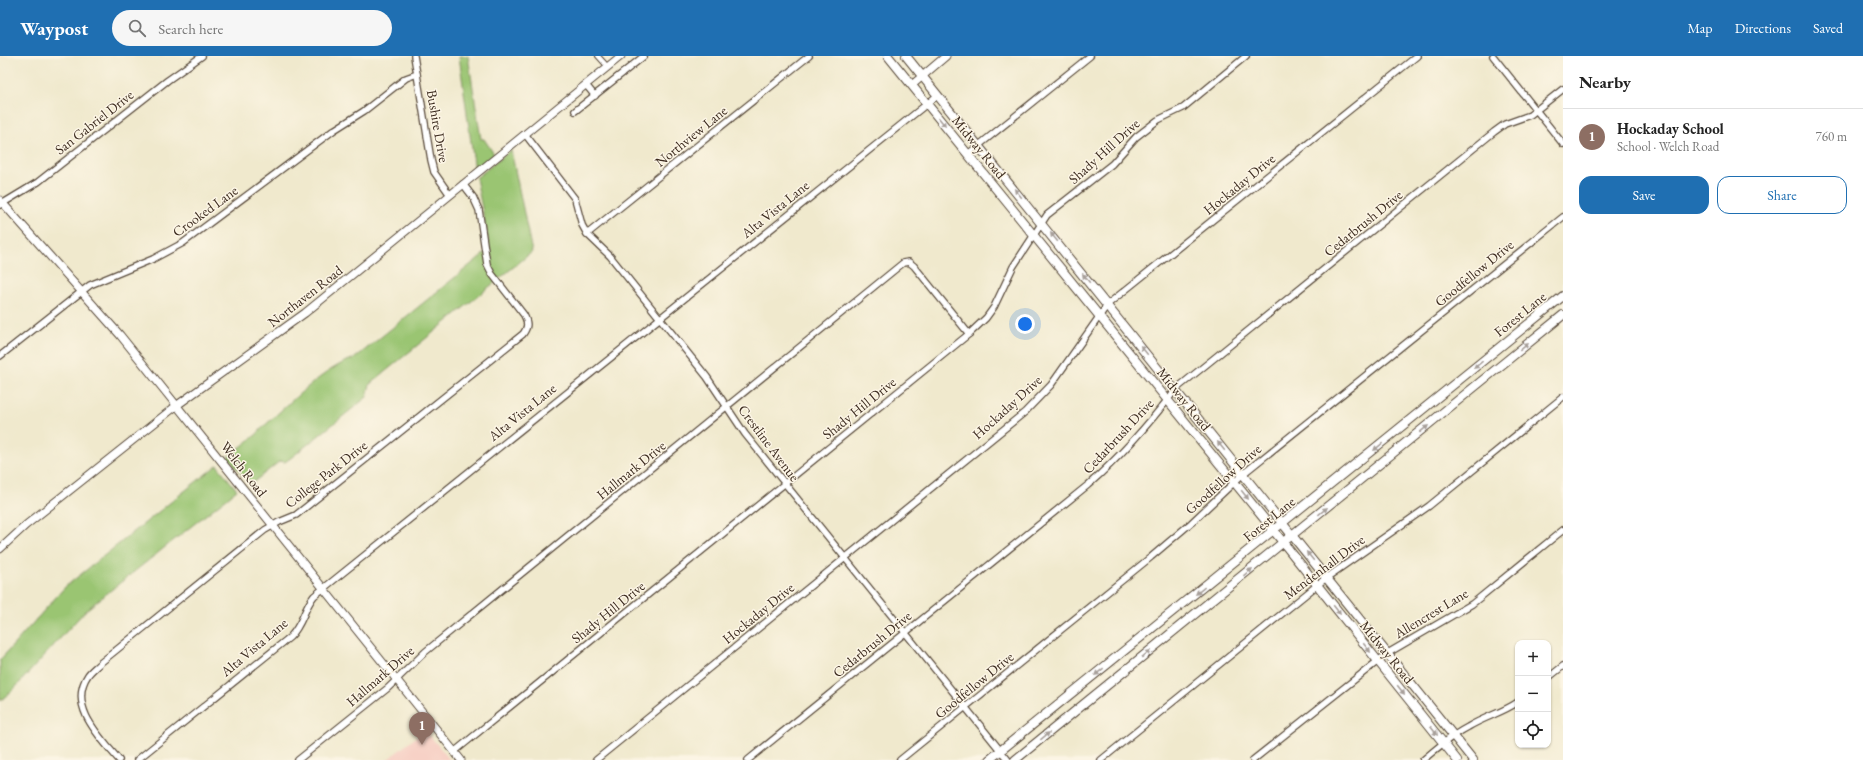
<!DOCTYPE html>
<html lang="en">
<head>
<meta charset="utf-8">
<style>
  :root { --surface:#fff; --page:#f6f6f6; --text:#222; --muted:#767676; --line:#e0e0e0; --accent:#1f6fb2 }
  body { margin:0; font-family:"EB Garamond",serif; background:var(--page); color:var(--text) }
  .controls { position:absolute; right:12px; bottom:12px; display:grid; overflow:hidden; border-radius:8px; box-shadow:0 1px 3px #0004 }
  .controls button { width:36px; height:36px; display:grid; place-items:center; padding:0; border:0; border-bottom:1px solid var(--line); background:var(--surface); color:var(--text); font:20px sans-serif }
  .you { position:absolute; left:1025px; top:268px; width:14px; height:14px; margin:-10px; border:3px solid #fff; border-radius:50%; background:#1a73e8; box-shadow:0 0 0 6px #1a73e833 }
  .badge { display:grid; place-items:center; width:26px; height:26px; border-radius:50%; background:var(--accent); color:#fff; font-size:13px; font-weight:700 }
  .pin { position:absolute; translate:-50% -33px; filter:drop-shadow(0 1px 2px #0008) }
  .pin::after { content:''; position:absolute; top:21px; width:14px; height:12px; background:inherit; clip-path:polygon(0 0,100% 0,50% 100%) }
  .list { margin:0; padding:0; list-style:none }
  h2 { display:flex; justify-content:space-between; align-items:center; height:52px; margin:0; padding:0 16px; font-size:17px }
  h2 small { font-size:13px; font-weight:400; color:var(--muted) }
  .list li { display:grid; grid-template-columns:26px 1fr auto; gap:12px; align-items:center; box-sizing:border-box; height:56px; padding:0 16px; border-top:1px solid var(--line) }
  .list b { display:block; font-size:15px; white-space:nowrap }
  .list p { margin:0; font-size:13px; white-space:nowrap; color:var(--muted) }
  .list em { font-size:13px; font-style:normal; color:var(--muted) }
  .actions { display:flex; gap:8px; padding:12px 16px }
  .actions a { flex:1; padding:9px 0; border:1px solid var(--accent); border-radius:12px; text-align:center; font-size:14px; color:var(--accent) }
  .actions .main { background:var(--accent); color:#fff }
  .icon { flex:none; width:22px; height:22px; fill:none; stroke:currentColor; stroke-width:2; stroke-linecap:round; stroke-linejoin:round }
  .map { position:relative; flex:none; width:1563px; height:704px; overflow:hidden }
  header { display:flex; align-items:center; gap:24px; box-sizing:border-box; height:56px; padding:0 20px; background:var(--accent); color:#fff }
  header strong { font-size:19px }
  nav { display:flex; gap:22px; margin-inline-start:auto; font-size:14px }
  .search { width:280px; height:36px; background:var(--page); display:flex; align-items:center; gap:10px; box-sizing:border-box; padding:0 14px; border-radius:22px; color:var(--muted); font-size:15px }
  main { display:flex }
  aside { flex:1; background:var(--surface) }
  .map>svg:first-child { display:block }
  .built { fill:#f7d1c6 }
  .green { fill:#9ac572; stroke:#6a7848 }
  .lines { fill:none; stroke-linecap:round; stroke-linejoin:round }
  .pedestrian-casing { stroke:#564738; stroke-width:6 }
  .minor-casing { stroke:#564738; stroke-width:8 }
  .tertiary-casing { stroke:#564738; stroke-width:9 }
  .secondary-casing { stroke:#564738; stroke-width:10 }
  .pedestrian { stroke:#fff; stroke-width:4 }
  .minor { stroke:#fff; stroke-width:5.5 }
  .tertiary { stroke:#fff; stroke-width:7 }
  .secondary { stroke:#fff; stroke-width:8 }
  .oneway { fill:#a79f9a }
  .labels { text-anchor:middle; dominant-baseline:central; stroke-width:3; stroke-linejoin:round; paint-order:stroke }
  .street-label { font-size:14px; fill:#3b2a1e; stroke:#fcf5e5 }
</style>
</head>
<body>
<header>
<strong>Waypost</strong>
<div class="search"><svg class="icon" aria-label="search" viewBox="0 0 24 24"><circle cx="10" cy="10" r="6"/><path d="M15 15l6 6"/></svg>Search here</div>
<nav><a>Map</a><a>Directions</a><a>Saved</a></nav>
</header>
<main>
<div class="map">
<svg width="1563" height="704" viewBox="0 0 1563 704">
  <rect width="100%" height="100%" fill="#fcf5e5"/>
  <filter id="ink" filterUnits="userSpaceOnUse"><feTurbulence type="fractalNoise" baseFrequency=".025" numOctaves="2"/><feDisplacementMap in="SourceGraphic" scale="8" xChannelSelector="R" yChannelSelector="G"/><feConvolveMatrix kernelMatrix="1 2 1 2 8 2 1 2 1" color-interpolation-filters="sRGB"/></filter>
  <filter id="wash" filterUnits="userSpaceOnUse"><feTurbulence type="fractalNoise" baseFrequency=".012" numOctaves="4" result="noise"/><feDisplacementMap in="SourceGraphic" scale="16" xChannelSelector="R" yChannelSelector="G"/><feGaussianBlur stdDeviation="0.9" result="paint"/><feColorMatrix in="noise" values="0 0 0 0 0 0 0 0 0 0 0 0 0 0 0 0 0 1.4 0 .05"/><feComposite in="paint" operator="in"/></filter>
  <g filter="url(#wash)">
    <rect width="100%" height="100%" fill="#f0e9cd"/>
    <path class="built" d="M425 674 450 704H387Z"/>
    <g class="green">
      <path d="M459 0H468L481 83H484L494 98 475 115Z"/>
      <path d="M511 94 532 196 370 328 367 341 292 401 285 406 280 405 250 429 228 401 257 378 262 372C288 349 323 312 355 302L490 193 476 122Z"/>
      <path d="M217 409 237 434 86 554 13 634 0 645V604L65 531Z"/>
    </g>
  </g>
  <g filter="url(#ink)">
    <g class="lines">
      <defs>
        <path id="pedestrian" d="M598 0 608 11"/>
        <g id="minor">
          <path d="M414 0 431 104 434 116 450 139"/>
          <path d="M1493 0 1563 88"/>
          <path d="M586 29 595 40"/>
          <path d="M575 55 644 0"/>
          <path d="M525 78 575 143 582 169 587 178 610 200 707 321 745 378 1008 704"/>
          <path d="M968 98 1090 0"/>
          <path d="M0 149 38 126 168 24 202 0"/>
          <path d="M587 178 809 0"/>
          <path d="M0 300 90 229 153 203 183 187 334 74 364 55 406 22 417 18"/>
          <path d="M1548 622 1563 610"/>
          <path d="M454 696 969 278 986 262 994 251 1013 211 1047 159 1112 108 1136 81 1158 64 1183 52 1246 0"/>
          <path d="M119 704C101 682 67 650 88 619 91 615 96 611 99 608L265 474 279 466 296 459 523 278C528 271 528 267 524 259L492 218 487 208 479 154 473 141 463 128"/>
          <path d="M137 704 290 581C303 568 303 554 314 540L938 39"/>
          <path d="M298 704 388 632 425 596 903 207 909 206 914 210 969 278"/>
          <path d="M596 704 1025 356 1051 329 1108 248 1417 0"/>
          <path d="M748 704 1088 429C1121 400 1149 368 1176 333L1494 76 1505 68 1530 59 1563 33"/>
          <path d="M900 704 1151 501 1191 467 1243 418 1563 161"/>
          <path d="M1101 704 1326 522 1429 450 1563 341"/>
          <path d="M1253 704 1388 597 1472 548 1563 474"/>
          <path d="M1423 704C1437 692 1451 680 1468 671 1484 661 1502 657 1518 646"/>
        </g>
        <g id="tertiary">
          <path d="M912 29 946 0"/>
          <path d="M0 144 120 279 461 704"/>
          <path d="M0 493 26 469 176 350 305 257 621 0"/>
        </g>
        <g id="secondary">
          <path d="M888 0 1274 475 1457 704"/>
          <path d="M906 0 1473 704"/>
          <path d="M989 704 1563 240"/>
          <path d="M1015 704 1563 259"/>
        </g>
      </defs>
      <use href="#pedestrian" class="pedestrian-casing"/>
      <use href="#minor" class="minor-casing"/>
      <use href="#tertiary" class="tertiary-casing"/>
      <use href="#secondary" class="secondary-casing"/>
      <use href="#pedestrian" class="pedestrian"/>
      <use href="#minor" class="minor"/>
      <use href="#tertiary" class="tertiary"/>
      <use href="#secondary" class="secondary"/>
    </g>
    <defs><path id="oneway-solid" d="M-6-.8H1V-3.2L6.5 0L1 3.2V.8H-6Z"/></defs>
    <g class="oneway">
      <use href="#oneway-solid" transform="translate(942 66) rotate(51)"/>
      <use href="#oneway-solid" transform="translate(1018 137) rotate(-129)"/>
      <use href="#oneway-solid" transform="translate(1054 181) rotate(-129)"/>
      <use href="#oneway-solid" transform="translate(1086 222) rotate(-129)"/>
      <use href="#oneway-solid" transform="translate(1524 291) rotate(-39)"/>
      <use href="#oneway-solid" transform="translate(1144 294) rotate(-129)"/>
      <use href="#oneway-solid" transform="translate(1478 309) rotate(141)"/>
      <use href="#oneway-solid" transform="translate(1424 373) rotate(-39)"/>
      <use href="#oneway-solid" transform="translate(1221 390) rotate(-129)"/>
      <use href="#oneway-solid" transform="translate(1378 391) rotate(141)"/>
      <use href="#oneway-solid" transform="translate(1245 439) rotate(51)"/>
      <use href="#oneway-solid" transform="translate(1323 455) rotate(-39)"/>
      <use href="#oneway-solid" transform="translate(1310 500) rotate(-129)"/>
      <use href="#oneway-solid" transform="translate(1248 516) rotate(-39)"/>
      <use href="#oneway-solid" transform="translate(1200 535) rotate(141)"/>
      <use href="#oneway-solid" transform="translate(1337 554) rotate(51)"/>
      <use href="#oneway-solid" transform="translate(1367 592) rotate(52)"/>
      <use href="#oneway-solid" transform="translate(1146 598) rotate(-39)"/>
      <use href="#oneway-solid" transform="translate(1099 616) rotate(141)"/>
      <use href="#oneway-solid" transform="translate(1401 634) rotate(51)"/>
      <use href="#oneway-solid" transform="translate(1434 675) rotate(52)"/>
      <use href="#oneway-solid" transform="translate(1045 680) rotate(-39)"/>
    </g>
  </g>
  <g class="labels">
    <g class="street-label">
      <text transform="translate(94 66) rotate(-38)">San Gabriel Drive</text>
      <text transform="translate(438 70) rotate(80)">Bushire Drive</text>
      <text transform="translate(691 80) rotate(-39)">Northview Lane</text>
      <text transform="translate(979 91) rotate(51)">Midway Road</text>
      <text transform="translate(1104 95) rotate(-42)">Shady Hill Drive</text>
      <text transform="translate(1239 128) rotate(-39)">Hockaday Drive</text>
      <text transform="translate(775 153) rotate(-39)">Alta Vista Lane</text>
      <text transform="translate(205 155) rotate(-36)">Crooked Lane</text>
      <text transform="translate(1363 167) rotate(-39)">Cedarbrush Drive</text>
      <text transform="translate(1474 217) rotate(-39)">Goodfellow Drive</text>
      <text transform="translate(305 240) rotate(-38)">Northaven Road</text>
      <text transform="translate(1520 258) rotate(-39)">Forest Lane</text>
      <text transform="translate(1184 343) rotate(51)">Midway Road</text>
      <text transform="translate(1007 351) rotate(-42)">Hockaday Drive</text>
      <text transform="translate(859 352) rotate(-39)">Shady Hill Drive</text>
      <text transform="translate(522 356) rotate(-39)">Alta Vista Lane</text>
      <text transform="translate(1118 380) rotate(-47)">Cedarbrush Drive</text>
      <text transform="translate(769 387) rotate(53)">Crestline Avenue</text>
      <text transform="translate(244 413) rotate(52)">Welch Road</text>
      <text transform="translate(631 414) rotate(-39)">Hallmark Drive</text>
      <text transform="translate(326 418) rotate(-38)">College Park Drive</text>
      <text transform="translate(1223 423) rotate(-42)">Goodfellow Drive</text>
      <text transform="translate(1269 463) rotate(-39)">Forest Lane</text>
      <text transform="translate(1324 511) rotate(-37)">Mendenhall Drive</text>
      <text transform="translate(608 556) rotate(-39)">Shady Hill Drive</text>
      <text transform="translate(758 557) rotate(-39)">Hockaday Drive</text>
      <text transform="translate(1431 557) rotate(-31)">Allencrest Lane</text>
      <text transform="translate(872 588) rotate(-39)">Cedarbrush Drive</text>
      <text transform="translate(254 591) rotate(-40)">Alta Vista Lane</text>
      <text transform="translate(1387 596) rotate(51)">Midway Road</text>
      <text transform="translate(380 620) rotate(-41)">Hallmark Drive</text>
      <text transform="translate(974 629) rotate(-39)">Goodfellow Drive</text>
    </g>
  </g>
</svg>
<div class="controls">
<button>+</button>
<button>−</button>
<button><svg class="icon" aria-label="locate" viewBox="0 0 24 24"><circle cx="12" cy="12" r="6"/><path d="M12 2v4M12 18v4M2 12h4M18 12h4"/></svg></button>
</div>
<div class="you"></div>
<div class="pin badge" style="left:422px;top:689px;background:#8d6e63">1</div>
</div>
<aside>
<h2>Nearby<small></small></h2>
<ul class="list">
<li><span class="badge" style="background:#8d6e63">1</span><div><b>Hockaday School</b><p>School · Welch Road</p></div><em>760 m</em></li>
</ul>
<div class="actions"><a class="main">Save</a><a>Share</a></div>
</aside>
</main>
</body>
</html>
